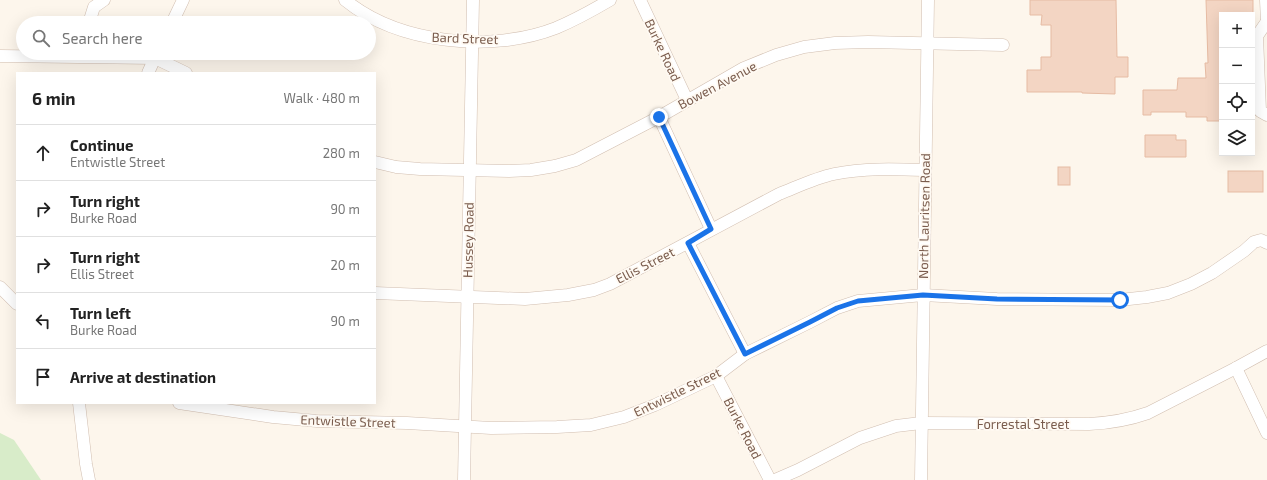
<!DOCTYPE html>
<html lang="en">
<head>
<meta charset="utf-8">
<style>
  :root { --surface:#fff; --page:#f2f2f2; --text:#222; --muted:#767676; --line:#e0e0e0 }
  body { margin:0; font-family:"Exo 2",sans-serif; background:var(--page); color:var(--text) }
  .controls { position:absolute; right:12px; top:12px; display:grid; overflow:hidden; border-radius:0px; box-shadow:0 4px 16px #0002 }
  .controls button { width:36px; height:36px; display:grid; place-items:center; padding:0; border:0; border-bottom:1px solid var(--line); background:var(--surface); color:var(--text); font:20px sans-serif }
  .stop { position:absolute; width:12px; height:12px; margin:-9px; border:3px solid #1a73e8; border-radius:50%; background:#fff }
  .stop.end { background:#1a73e8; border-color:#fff; box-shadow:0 1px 4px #0008 }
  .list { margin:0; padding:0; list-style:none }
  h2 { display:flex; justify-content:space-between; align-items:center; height:52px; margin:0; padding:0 16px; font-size:17px }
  h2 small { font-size:13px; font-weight:400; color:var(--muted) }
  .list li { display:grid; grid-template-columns:26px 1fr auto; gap:12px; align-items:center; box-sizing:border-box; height:56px; padding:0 16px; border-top:1px solid var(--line) }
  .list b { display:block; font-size:15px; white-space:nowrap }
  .list p { margin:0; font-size:13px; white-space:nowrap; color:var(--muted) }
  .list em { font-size:13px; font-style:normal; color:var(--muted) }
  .icon { flex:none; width:22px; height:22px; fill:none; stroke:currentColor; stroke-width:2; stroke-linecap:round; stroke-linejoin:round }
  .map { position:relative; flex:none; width:1267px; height:480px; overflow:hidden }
  .search { position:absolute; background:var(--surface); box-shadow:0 4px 16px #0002; left:16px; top:16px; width:360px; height:44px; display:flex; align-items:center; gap:10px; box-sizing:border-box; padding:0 14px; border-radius:22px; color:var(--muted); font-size:15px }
  .panel { position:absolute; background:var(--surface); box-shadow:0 4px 16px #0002; left:16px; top:72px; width:360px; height:332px; border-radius:0px }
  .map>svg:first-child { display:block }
  .green { fill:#d8ecc9 }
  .building { fill:#f3d5c3; stroke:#e6bba3 }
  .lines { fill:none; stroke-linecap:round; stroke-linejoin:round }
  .minor-casing { stroke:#d1beb0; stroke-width:13 }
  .minor { stroke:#fff; stroke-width:12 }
  .route { stroke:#1a73e8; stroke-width:5 }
  .labels { text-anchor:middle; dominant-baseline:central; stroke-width:3.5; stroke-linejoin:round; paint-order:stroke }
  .street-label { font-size:13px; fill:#7a5c4d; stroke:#fffaf3 }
</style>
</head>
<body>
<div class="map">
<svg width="1267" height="480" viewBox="0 0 1267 480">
  <rect width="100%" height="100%" fill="#fdf6ec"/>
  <path class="green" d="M0 433 14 440 41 480H0Z"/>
  <g class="building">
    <path d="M1030 0H1116L1117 57H1128V77H1115V94L1082 93V92H1027V70H1041V57H1051V25H1041L1042 15H1030Z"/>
    <path d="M1206 0H1253V15H1222V80H1220L1221 121H1207V117H1186V112H1151V115H1143V90H1177L1178 78H1206L1205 63H1208Z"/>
    <path d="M1145 135H1176V140H1186V157H1145Z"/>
    <rect x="1058" y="167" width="12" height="18"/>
    <rect x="1228" y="171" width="35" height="21"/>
  </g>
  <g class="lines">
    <defs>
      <g id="minor">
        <path d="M345 0C399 44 492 53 556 28 575 20 593 10 610 0"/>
        <path d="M640 0 687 100"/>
        <path d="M1266 0 1267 23"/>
        <path d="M89 23 94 7 104 0"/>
        <path d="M172 23 183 0"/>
        <path d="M1266 23 1257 36 1260 111 1267 115"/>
        <path d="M0 56 155 58 186 73"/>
        <path d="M148 73 157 53"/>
        <path d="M659 117 711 229"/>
        <path d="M375 162 396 167 420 169 509 171 531 170 555 166 576 160 659 117 744 68 776 55 804 47 835 43 868 42 1003 45"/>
        <path d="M688 243 745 354"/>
        <path d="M0 287 17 304"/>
        <path d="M375 293 525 299 568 295 594 290 610 284 779 194C797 187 815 178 834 174 863 168 895 169 924 170"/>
        <path d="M1236 368 1267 433"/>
        <path d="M716 376 770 480"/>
        <path d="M79 403 86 464 89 480"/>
        <path d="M179 403 273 417 317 421 407 423 491 428 557 427 591 425 624 417 655 405 716 376 745 354 810 322 837 308 858 301 923 295 997 299 1120 300 1147 297 1168 293 1191 284 1212 273 1244 251 1254 242 1261 240 1267 243"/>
        <path d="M464 480 473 0"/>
        <path d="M775 480 798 470 860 438 896 426 921 423 1089 424C1110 423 1128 420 1148 413L1236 368 1267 351"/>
        <path d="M921 480 928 0"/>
      </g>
    </defs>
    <use href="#minor" class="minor-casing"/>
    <use href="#minor" class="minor"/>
  </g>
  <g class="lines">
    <path class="route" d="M659 117 711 229 688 243 745 354 810 322 837 308 858 301 923 295 997 299 1120 300"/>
  </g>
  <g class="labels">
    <g class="street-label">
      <text transform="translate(465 38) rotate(2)">Bard Street</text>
      <text transform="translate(663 50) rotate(65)">Burke Road</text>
      <text transform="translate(717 85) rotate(-28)">Bowen Avenue</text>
      <text transform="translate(924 216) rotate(-89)">North Lauritsen Road</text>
      <text transform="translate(468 240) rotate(-89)">Hussey Road</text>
      <text transform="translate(645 265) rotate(-27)">Ellis Street</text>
      <text transform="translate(677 392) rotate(-26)">Entwistle Street</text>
      <text transform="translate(348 421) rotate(2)">Entwistle Street</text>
      <text x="1023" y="424">Forrestal Street</text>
      <text transform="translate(743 428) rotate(63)">Burke Road</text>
    </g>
  </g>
</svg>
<div class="controls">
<button>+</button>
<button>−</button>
<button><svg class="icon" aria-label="locate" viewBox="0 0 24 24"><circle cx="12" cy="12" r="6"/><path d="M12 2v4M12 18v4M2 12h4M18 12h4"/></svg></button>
<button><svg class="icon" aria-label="layers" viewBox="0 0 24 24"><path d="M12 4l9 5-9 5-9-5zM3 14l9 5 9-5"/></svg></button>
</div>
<div class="stop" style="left:1120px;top:300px"></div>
<div class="stop end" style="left:659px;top:117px"></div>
<div class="search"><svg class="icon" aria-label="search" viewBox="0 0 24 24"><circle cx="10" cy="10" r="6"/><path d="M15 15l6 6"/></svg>Search here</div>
<section class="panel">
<h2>6 min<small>Walk · 480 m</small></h2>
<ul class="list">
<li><svg class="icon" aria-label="ahead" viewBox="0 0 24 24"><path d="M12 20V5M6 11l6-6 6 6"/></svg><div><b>Continue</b><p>Entwistle Street</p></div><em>280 m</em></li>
<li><svg class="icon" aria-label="right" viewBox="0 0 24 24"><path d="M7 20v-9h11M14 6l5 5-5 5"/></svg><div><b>Turn right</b><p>Burke Road</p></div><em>90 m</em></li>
<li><svg class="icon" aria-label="right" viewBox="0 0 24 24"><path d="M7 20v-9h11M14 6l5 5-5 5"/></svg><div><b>Turn right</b><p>Ellis Street</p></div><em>20 m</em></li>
<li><svg class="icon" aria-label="left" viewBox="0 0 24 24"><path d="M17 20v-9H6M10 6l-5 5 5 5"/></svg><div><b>Turn left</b><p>Burke Road</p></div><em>90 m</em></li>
<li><svg class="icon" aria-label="arrive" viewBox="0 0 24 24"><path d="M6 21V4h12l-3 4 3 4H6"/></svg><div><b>Arrive at destination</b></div></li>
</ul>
</section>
</div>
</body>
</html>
